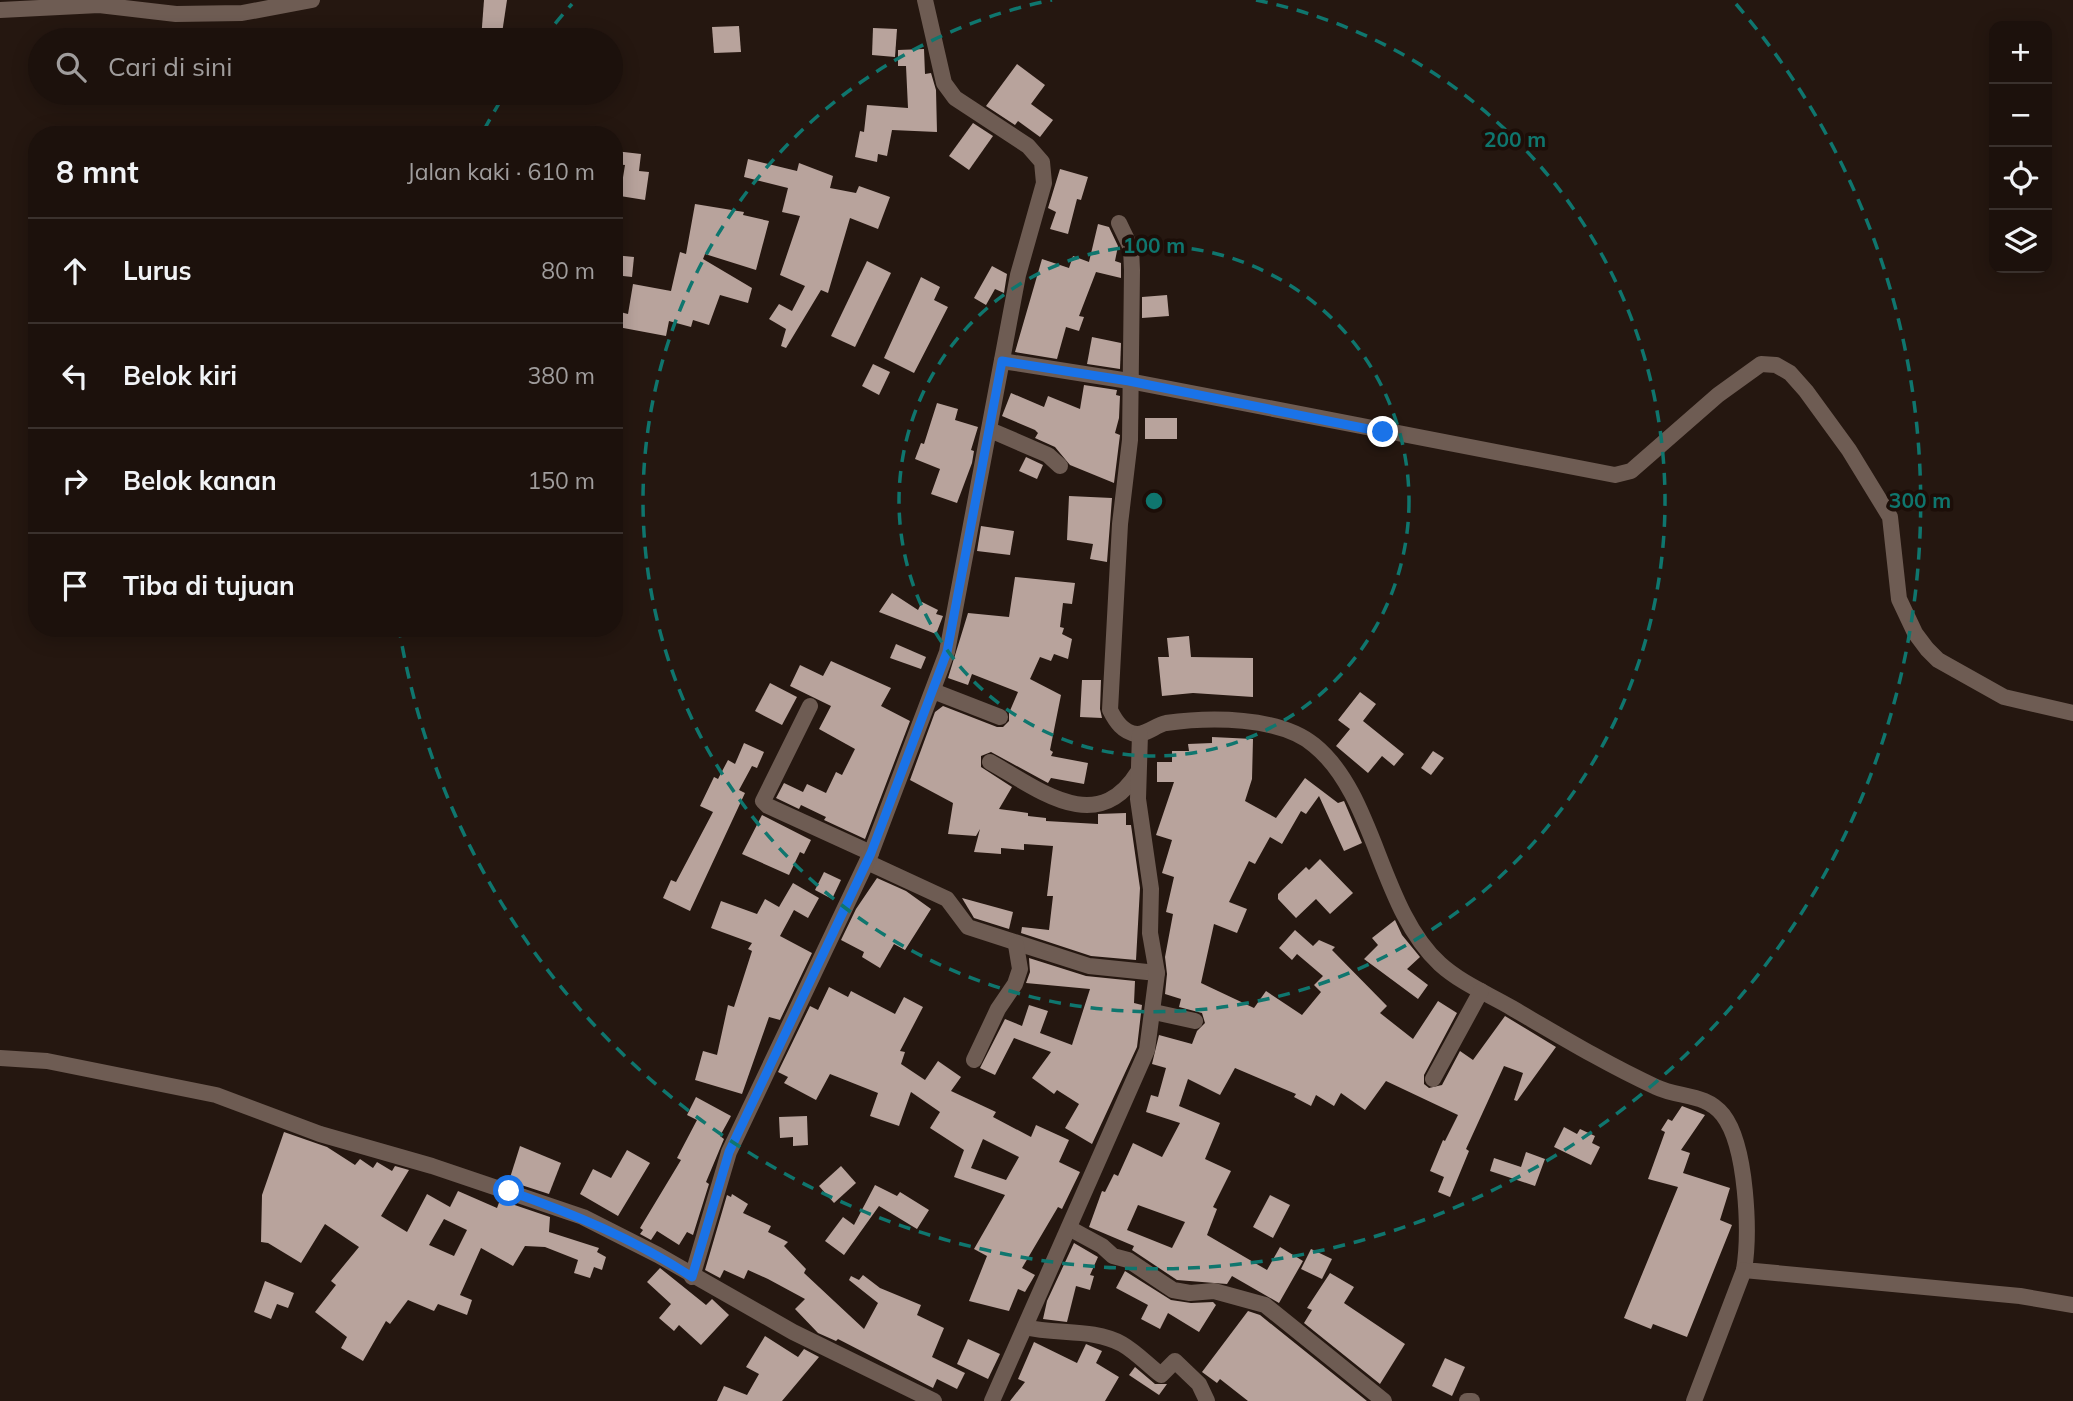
<!DOCTYPE html>
<html lang="id">
<head>
<meta charset="utf-8">
<style>
  :root { --surface:#1c110c; --page:#291f1a; --text:#f1f3f6; --muted:#a09d9d; --line:#3a312d }
  body { margin:0; font-family:Mulish,sans-serif; background:var(--page); color:var(--text) }
  .controls { position:absolute; right:21px; top:21px; display:grid; overflow:hidden; border-radius:14px; box-shadow:0 4px 18px #0003 }
  .controls button { width:63px; height:63px; display:grid; place-items:center; padding:0; border:0; border-bottom:2px solid var(--line); background:var(--surface); color:var(--text); font:35px sans-serif }
  .stop { position:absolute; width:21px; height:21px; margin:-16px; border:5px solid #1a73e8; border-radius:50%; background:#fff }
  .stop.end { background:#1a73e8; border-color:#fff; box-shadow:0 2px 7px #0008 }
  .list { margin:0; padding:0; list-style:none }
  h2 { display:flex; justify-content:space-between; align-items:center; height:91px; margin:0; padding:0 28px; font-size:30px }
  h2 small { font-size:23px; font-weight:400; color:var(--muted) }
  .list li { display:grid; grid-template-columns:46px 1fr auto; gap:21px; align-items:center; box-sizing:border-box; height:105px; padding:0 28px; border-top:2px solid var(--line) }
  .list b { display:block; font-size:26px; white-space:nowrap }
  .list em { font-size:23px; font-style:normal; color:var(--muted) }
  .icon { flex:none; width:38px; height:38px; fill:none; stroke:currentColor; stroke-width:2; stroke-linecap:round; stroke-linejoin:round }
  .map { position:relative; flex:none; width:2073px; height:1401px; overflow:hidden }
  .search { position:absolute; background:var(--surface); box-shadow:0 4px 18px #0003; left:28px; top:28px; width:595px; height:77px; display:flex; align-items:center; gap:18px; box-sizing:border-box; padding:0 24px; border-radius:38px; color:var(--muted); font-size:26px }
  .panel { position:absolute; background:var(--surface); box-shadow:0 4px 18px #0003; left:28px; top:126px; width:595px; height:511px; border-radius:28px }
  .map>svg:first-child { display:block }
  .building { fill:#b8a39c; fill-rule:evenodd }
  .lines { fill:none; stroke-linecap:round; stroke-linejoin:round }
  .street { stroke:#6e5c53; stroke-width:16 }
  .route { stroke:#1a73e8; stroke-width:9 }
  .ring { fill:none; stroke:#0f766e; stroke-width:3.5; stroke-dasharray:12 9 }
  .centre { fill:#0f766e; stroke:#1c0e08; stroke-width:3.5 }
  .ring-label { font-size:21px; text-anchor:middle; font-weight:bold; fill:#0f766e; stroke:#1c0e08; stroke-width:7; stroke-linejoin:round; paint-order:stroke }
</style>
</head>
<body>
<div class="map">
<svg width="2073" height="1401" viewBox="0 0 2073 1401">
  <rect width="100%" height="100%" fill="#251710"/>
  <g class="building">
    <path d="M484 0H507L501 40H481Z"/>
    <path d="M739 26 741 52 714 53 712 27Z"/>
    <path d="M873 28 897 29 895 57 872 55Z"/>
    <path d="M924 49 925 74 931 73 936 90 937 132 892 130 887 156 878 154 877 162 855 157 860 131 864 132 867 105 908 108 906 66H898V50Z"/>
    <path d="M1017 64 1045 85 1031 104 1053 120 1040 137 1018 121 1015 125 986 106Z"/>
    <path d="M973 123 993 136 969 170 949 156Z"/>
    <path d="M615 151 641 154 639 171 649 172 645 200 620 196 625 165 614 164Z"/>
    <path d="M748 159 797 171 799 163 833 176 830 188 856 193 859 186 890 197 878 229 850 218 828 293 821 290 786 348 781 346 786 329 769 319 779 304 792 311 805 286 780 275 800 216 782 212 788 188 744 177Z"/>
    <path d="M1060 169 1088 177 1081 200 1077 199 1068 234 1050 229 1056 212 1048 208Z"/>
    <path d="M695 204 744 212 743 215 769 221 756 270 705 254 703 259 752 288 748 303 720 295 709 325 693 320 691 327 669 321 666 336 618 327 620 312 628 314 633 284 671 291 680 252 686 254Z"/>
    <path d="M1098 224 1109 227 1118 246 1115 261 1121 263V278L1096 272 1079 316 1084 317 1079 331 1066 327 1057 359 1015 352 1042 259 1069 268 1073 256 1089 262Z"/>
    <path d="M614 255 634 257 632 277 614 275Z"/>
    <path d="M867 261 891 273 855 347 831 336Z"/>
    <path d="M992 266 1007 274 1004 293 995 289 986 305 974 298Z"/>
    <path d="M921 277 940 287 934 300 948 307 914 373 884 358Z"/>
    <path d="M1167 295 1169 316 1142 318V297Z"/>
    <path d="M1092 337 1121 343 1120 369 1087 364Z"/>
    <path d="M873 364 890 372 879 395 862 386Z"/>
    <path d="M1084 385 1117 390 1116 395 1120 396 1119 418 1115 433 1120 435 1114 483 1070 465 1055 447 1035 438 1038 433 1035 430 1002 416 1011 393 1044 407 1048 396 1080 409Z"/>
    <path d="M937 403 958 409 955 420 978 427 971 450 974 451 972 463 957 503 931 494 940 469 915 459 921 443 924 444Z"/>
    <rect x="1145" y="418" width="32" height="21"/>
    <path d="M1026 457 1043 465 1037 479 1019 471Z"/>
    <path d="M1069 496 1112 498 1107 562 1090 559 1093 544 1067 540Z"/>
    <path d="M981 526 1014 531 1010 555 977 551Z"/>
    <path d="M1015 577 1075 583 1072 604 1063 603 1060 627 1064 628 1062 634 1072 639 1068 659 1054 654 1051 661 1040 657 1030 679 1061 695 1050 750 1053 752 1051 756 1088 763 1084 784 1051 778 1048 783 991 752 981 756V767L1012 787 999 809 1028 813V816L1046 818V821L1098 824V814L1126 813V825H1131L1140 888 1136 960 1091 956 1021 933 1022 927 1049 930 1053 896H1047L1053 846 1024 844V850L1001 848V854L974 852 980 829 976 836 948 834 953 803 910 780 935 712 943 706 997 727H1003L1009 721V713L1018 692 972 674 968 685 948 678 968 613 1009 617Z"/>
    <path d="M892 593 918 610 922 602 938 610 936 614 943 616 936 634 879 612Z"/>
    <path d="M1189 636 1191 657 1253 658V697L1193 693 1162 696 1158 657H1169L1167 638Z"/>
    <path d="M896 644 926 657 921 669 890 658Z"/>
    <path d="M831 661 891 688 881 706 910 721 865 839 824 820 826 817 801 805 799 809 776 798 784 783 803 792 807 784 826 793 836 772 842 775 855 749 819 729 831 706 790 686 800 665 823 676Z"/>
    <path d="M1082 680H1101L1100 709 1102 718 1080 717Z"/>
    <path d="M770 683 797 697 782 725 755 711Z"/>
    <path d="M1360 692 1376 704 1363 721 1404 754 1394 766 1382 756 1368 773 1336 746 1350 729 1338 720Z"/>
    <path d="M1212 737 1253 739 1252 779 1245 801 1276 818 1305 778 1338 803 1344 801 1362 843 1344 851 1319 796 1306 814 1301 811 1282 844 1270 837 1255 864 1249 861 1229 902 1247 909 1237 933 1214 924 1201 983 1254 1008 1266 991 1302 1015 1321 992 1314 985 1323 976 1297 954 1292 960 1279 948 1295 930 1313 946 1319 940 1335 947 1332 950 1387 1006 1380 1013 1413 1039 1438 1001 1457 1013 1424 1075V1084L1429 1088 1442 1085 1460 1051 1473 1060 1505 1016 1556 1047 1517 1101 1514 1100 1523 1073 1504 1066 1466 1149 1469 1151 1450 1197 1438 1192 1444 1177 1430 1171 1443 1140 1445 1141 1458 1115 1386 1081 1365 1110 1341 1093 1334 1106 1316 1095 1311 1106 1294 1097 1296 1094 1235 1068 1220 1095 1188 1079 1179 1106 1220 1123 1205 1159 1231 1171 1213 1207 1217 1209 1207 1235 1267 1270 1280 1247 1303 1261 1279 1303 1232 1276 1227 1284 1177 1280 1132 1250 1134 1246 1089 1227 1102 1191 1105 1192 1114 1174 1118 1176 1133 1143 1162 1157 1180 1123 1146 1112 1151 1095 1158 1097 1166 1068 1152 1064 1159 1035 1192 1044 1197 1031 1205 1023 1202 1013 1179 1007 1181 999 1165 994 1167 974 1165 957 1173 914 1166 912 1174 877 1162 873 1172 840 1156 835 1174 782H1157V762H1172V751H1189L1188 744 1212 743ZM1138 1205 1185 1222 1172 1248 1127 1230Z"/>
    <path d="M744 743 764 752 757 768 752 766 739 790 745 793 690 911 663 898 671 880 676 882 713 812 700 806 714 777 718 779 728 760 735 764Z"/>
    <path d="M1433 751 1444 758 1431 775 1421 768Z"/>
    <path d="M762 815 811 840 804 854 800 852 789 875 742 854Z"/>
    <path d="M1320 859 1353 893 1330 914 1316 899 1296 918 1278 899V894L1306 867 1309 870Z"/>
    <path d="M824 872 841 880 832 899 815 890Z"/>
    <path d="M877 878 906 891 931 909 905 950 894 944 880 968 862 957 864 952 841 940 856 909Z"/>
    <path d="M793 883 819 898 808 918 794 910 780 936 812 953 780 1020 769 1017 742 1094 695 1080 703 1051 717 1055 728 1005 734 1007 752 951 748 949 752 943 711 928 721 901 757 914 765 899 779 907Z"/>
    <path d="M962 898 1013 912 1009 929 974 918Z"/>
    <path d="M1395 920 1402 935 1420 957 1407 969 1428 985 1418 999 1364 959 1378 945 1372 938Z"/>
    <path d="M1029 958 1086 976 1135 981 1134 1003 1142 1005 1137 1047 1092 1144 1065 1128 1079 1104 1057 1090 1054 1094 1032 1078 1051 1052 1014 1038 995 1075 980 1068 1005 1019 1022 1026 1029 1005 1048 1011 1040 1033 1072 1045 1090 989 1026 983 1030 972Z"/>
    <path d="M829 987 848 997 851 991 895 1014 904 997 923 1007 900 1051 905 1052 901 1064 925 1080 938 1061 961 1077 951 1091 996 1112 993 1117 1031 1137 1036 1125 1069 1140 1059 1162 1080 1172 1062 1209 1058 1207 1022 1268 1035 1275 1025 1292 1018 1289 1009 1311 969 1301 987 1256 974 1249 1005 1195 954 1177 964 1150 930 1128 940 1112 911 1092 899 1126 870 1116 878 1093 830 1074 816 1100 784 1083 788 1077 778 1072 810 1006 818 1010ZM983 1139 1019 1157 1006 1180 971 1168Z"/>
    <path d="M696 1097 731 1116 720 1136 724 1139 706 1182 709 1184 693 1235 687 1232 679 1245 657 1231 651 1240 640 1234 643 1230 640 1228 681 1160 677 1158 697 1120 687 1115Z"/>
    <path d="M1682 1106 1705 1115 1681 1150 1690 1153 1683 1173 1730 1188 1720 1220 1732 1225 1687 1337 1653 1324 1651 1329 1624 1318 1678 1187 1648 1179 1665 1132 1661 1130 1668 1119 1672 1121Z"/>
    <path d="M807 1116 808 1145 793 1146V1137L780 1138 779 1117Z"/>
    <path d="M1564 1127 1577 1134 1580 1129 1595 1136 1592 1143 1600 1147 1591 1165 1554 1147Z"/>
    <path d="M284 1132 327 1147 355 1165 360 1159 373 1168 377 1162 392 1171 395 1166 409 1170 381 1216 407 1232 427 1194 450 1207 458 1191 497 1208 500 1200 550 1217 549 1232 599 1248 597 1252 606 1257 602 1270 594 1267 590 1278 574 1273 578 1260 545 1247 525 1246 513 1266 481 1248 460 1295 472 1300 467 1315 438 1304 434 1311 408 1300 390 1324 386 1321 363 1361 341 1348 347 1337 315 1312 336 1285 331 1281 359 1247 325 1224 301 1263 268 1243 261 1242 262 1195ZM444 1219 467 1230 454 1256 429 1245Z"/>
    <path d="M520 1146 561 1163 549 1194 509 1181Z"/>
    <path d="M627 1150 650 1163 618 1216 580 1194 593 1169 611 1178Z"/>
    <path d="M1526 1152 1545 1159 1535 1186 1490 1171 1494 1158 1521 1167Z"/>
    <path d="M841 1166 856 1183 834 1203 819 1186Z"/>
    <path d="M875 1185 897 1196 900 1192 929 1210 917 1229 879 1206 844 1255 825 1241 843 1217 854 1225Z"/>
    <path d="M732 1194 748 1204 743 1213 771 1226 768 1232 788 1242 784 1246 806 1269 804 1273 864 1329 878 1303 849 1280 851 1276 859 1280 863 1275 880 1288 921 1305 917 1315 944 1328 932 1357 965 1373 957 1389 937 1379 933 1388 838 1339 836 1341 818 1333 795 1309 805 1299 768 1279 748 1270 744 1279 724 1270 720 1278 705 1270 727 1195 731 1197Z"/>
    <path d="M1270 1195 1290 1205 1273 1238 1253 1227Z"/>
    <path d="M1074 1243 1098 1257 1090 1275 1094 1276 1090 1290 1076 1286 1067 1322 1043 1319 1047 1301Z"/>
    <path d="M1311 1249 1332 1259 1322 1279 1301 1269Z"/>
    <path d="M660 1268 706 1305 712 1299 729 1315 701 1345 679 1325 674 1331 659 1318 671 1304 647 1282Z"/>
    <path d="M1125 1271 1171 1300 1191 1303 1213 1302 1216 1305 1199 1332 1168 1313 1160 1329 1141 1319 1148 1305 1116 1288Z"/>
    <path d="M1330 1273 1354 1287 1344 1303 1405 1344 1380 1384 1304 1323 1312 1310 1307 1308Z"/>
    <path d="M265 1281 294 1293 288 1308 277 1304 271 1319 254 1312Z"/>
    <path d="M1248 1311 1260 1315 1367 1401H1248L1220 1379 1217 1383 1202 1372Z"/>
    <path d="M765 1336 798 1357 804 1349 819 1357 782 1401H717L724 1386 747 1395 759 1374 746 1367Z"/>
    <path d="M968 1339 1000 1354 988 1379 957 1364Z"/>
    <path d="M1034 1342 1077 1363 1086 1344 1102 1351 1096 1363 1119 1377 1105 1401H1010L1025 1382 1018 1379Z"/>
    <path d="M1445 1358 1465 1367 1452 1396 1432 1386Z"/>
    <path d="M1135 1367 1155 1384H1167L1159 1395 1129 1375Z"/>
  </g>
  <g class="lines">
    <g class="street">
      <path d="M0 10 99 5 176 14 242 13 312 0"/>
      <path d="M1119 223 1131 248 1132 270 1130 440 1120 524 1110 710C1116 722 1123 732 1136 734 1146 735 1156 725 1166 723 1209 717 1279 716 1314 745 1376 795 1379 908 1440 964 1461 983 1488 994 1512 1008 1560 1036 1606 1064 1656 1087 1679 1098 1706 1093 1723 1115 1747 1146 1750 1233 1744 1270L2020 1296 2073 1305"/>
      <path d="M1002 361 1129 381 1615 475 1631 471 1718 395 1761 364 1776 365 1790 373 1806 391 1849 450 1890 517 1899 599 1915 633 1927 649 1938 660 2004 697 2073 713"/>
      <path d="M990 430 1048 455 1060 466"/>
      <path d="M933 691 1000 717"/>
      <path d="M810 706 763 801 768 806 871 853"/>
      <path d="M990 762C1038 789 1097 838 1138 772"/>
      <path d="M867 862 947 899 968 927 1089 966 1157 973"/>
      <path d="M1154 1012 1195 1021"/>
      <path d="M0 1058 47 1061 216 1095 320 1134 432 1166 583 1217 658 1255 793 1332 934 1401"/>
      <path d="M974 1060 998 1009 1015 984 1020 969 1016 945"/>
      <path d="M1433 1079 1481 991"/>
      <path d="M1069 1228 1102 1246 1113 1256 1128 1260 1173 1290 1190 1293 1214 1291 1265 1305 1384 1401"/>
      <path d="M692 1277 729 1152 871 853 947 652 1018 275 1044 183 1042 162 1028 146 955 98 944 83 925 0"/>
      <path d="M1025 1327C1056 1335 1093 1328 1122 1344 1136 1352 1148 1365 1161 1375L1175 1361 1199 1384 1207 1401"/>
      <path d="M992 1401 1147 1050 1157 973 1150 933 1151 889 1138 799 1140 734"/>
      <path d="M1467 1401H1472"/>
      <path d="M1694 1401 1744 1270"/>
    </g>
  </g>
  <g class="lines">
    <path class="route" d="M509 1191C574 1214 634 1239 692 1277L729 1152 871 853 947 652 1002 361 1129 381 1383 432"/>
  </g>
  <g class="ring">
    <circle cx="1154" cy="501" r="255"/>
    <path d="M1256 0A511 511 0 1 1 1052 0"/>
    <path d="M484 130A766 766 0 0 1 504 95M542 40A766 766 0 0 1 572 4M1736 4A766 766 0 1 1 400 634"/>
  </g>
  <circle cx="1154" cy="501" r="10" class="centre"/>
  <g class="ring-label">
    <text x="1515" y="147">200 m</text>
    <text x="1154" y="253">100 m</text>
    <text x="1920" y="508">300 m</text>
  </g>
</svg>
<div class="controls">
<button>+</button>
<button>−</button>
<button><svg class="icon" aria-label="locate" viewBox="0 0 24 24"><circle cx="12" cy="12" r="6"/><path d="M12 2v4M12 18v4M2 12h4M18 12h4"/></svg></button>
<button><svg class="icon" aria-label="layers" viewBox="0 0 24 24"><path d="M12 4l9 5-9 5-9-5zM3 14l9 5 9-5"/></svg></button>
</div>
<div class="stop" style="left:509px;top:1191px"></div>
<div class="stop end" style="left:1383px;top:432px"></div>
<div class="search"><svg class="icon" aria-label="search" viewBox="0 0 24 24"><circle cx="10" cy="10" r="6"/><path d="M15 15l6 6"/></svg>Cari di sini</div>
<section class="panel">
<h2>8 mnt<small>Jalan kaki · 610 m</small></h2>
<ul class="list">
<li><svg class="icon" aria-label="ahead" viewBox="0 0 24 24"><path d="M12 20V5M6 11l6-6 6 6"/></svg><div><b>Lurus</b></div><em>80 m</em></li>
<li><svg class="icon" aria-label="left" viewBox="0 0 24 24"><path d="M17 20v-9H6M10 6l-5 5 5 5"/></svg><div><b>Belok kiri</b></div><em>380 m</em></li>
<li><svg class="icon" aria-label="right" viewBox="0 0 24 24"><path d="M7 20v-9h11M14 6l5 5-5 5"/></svg><div><b>Belok kanan</b></div><em>150 m</em></li>
<li><svg class="icon" aria-label="arrive" viewBox="0 0 24 24"><path d="M6 21V4h12l-3 4 3 4H6"/></svg><div><b>Tiba di tujuan</b></div></li>
</ul>
</section>
</div>
</body>
</html>
